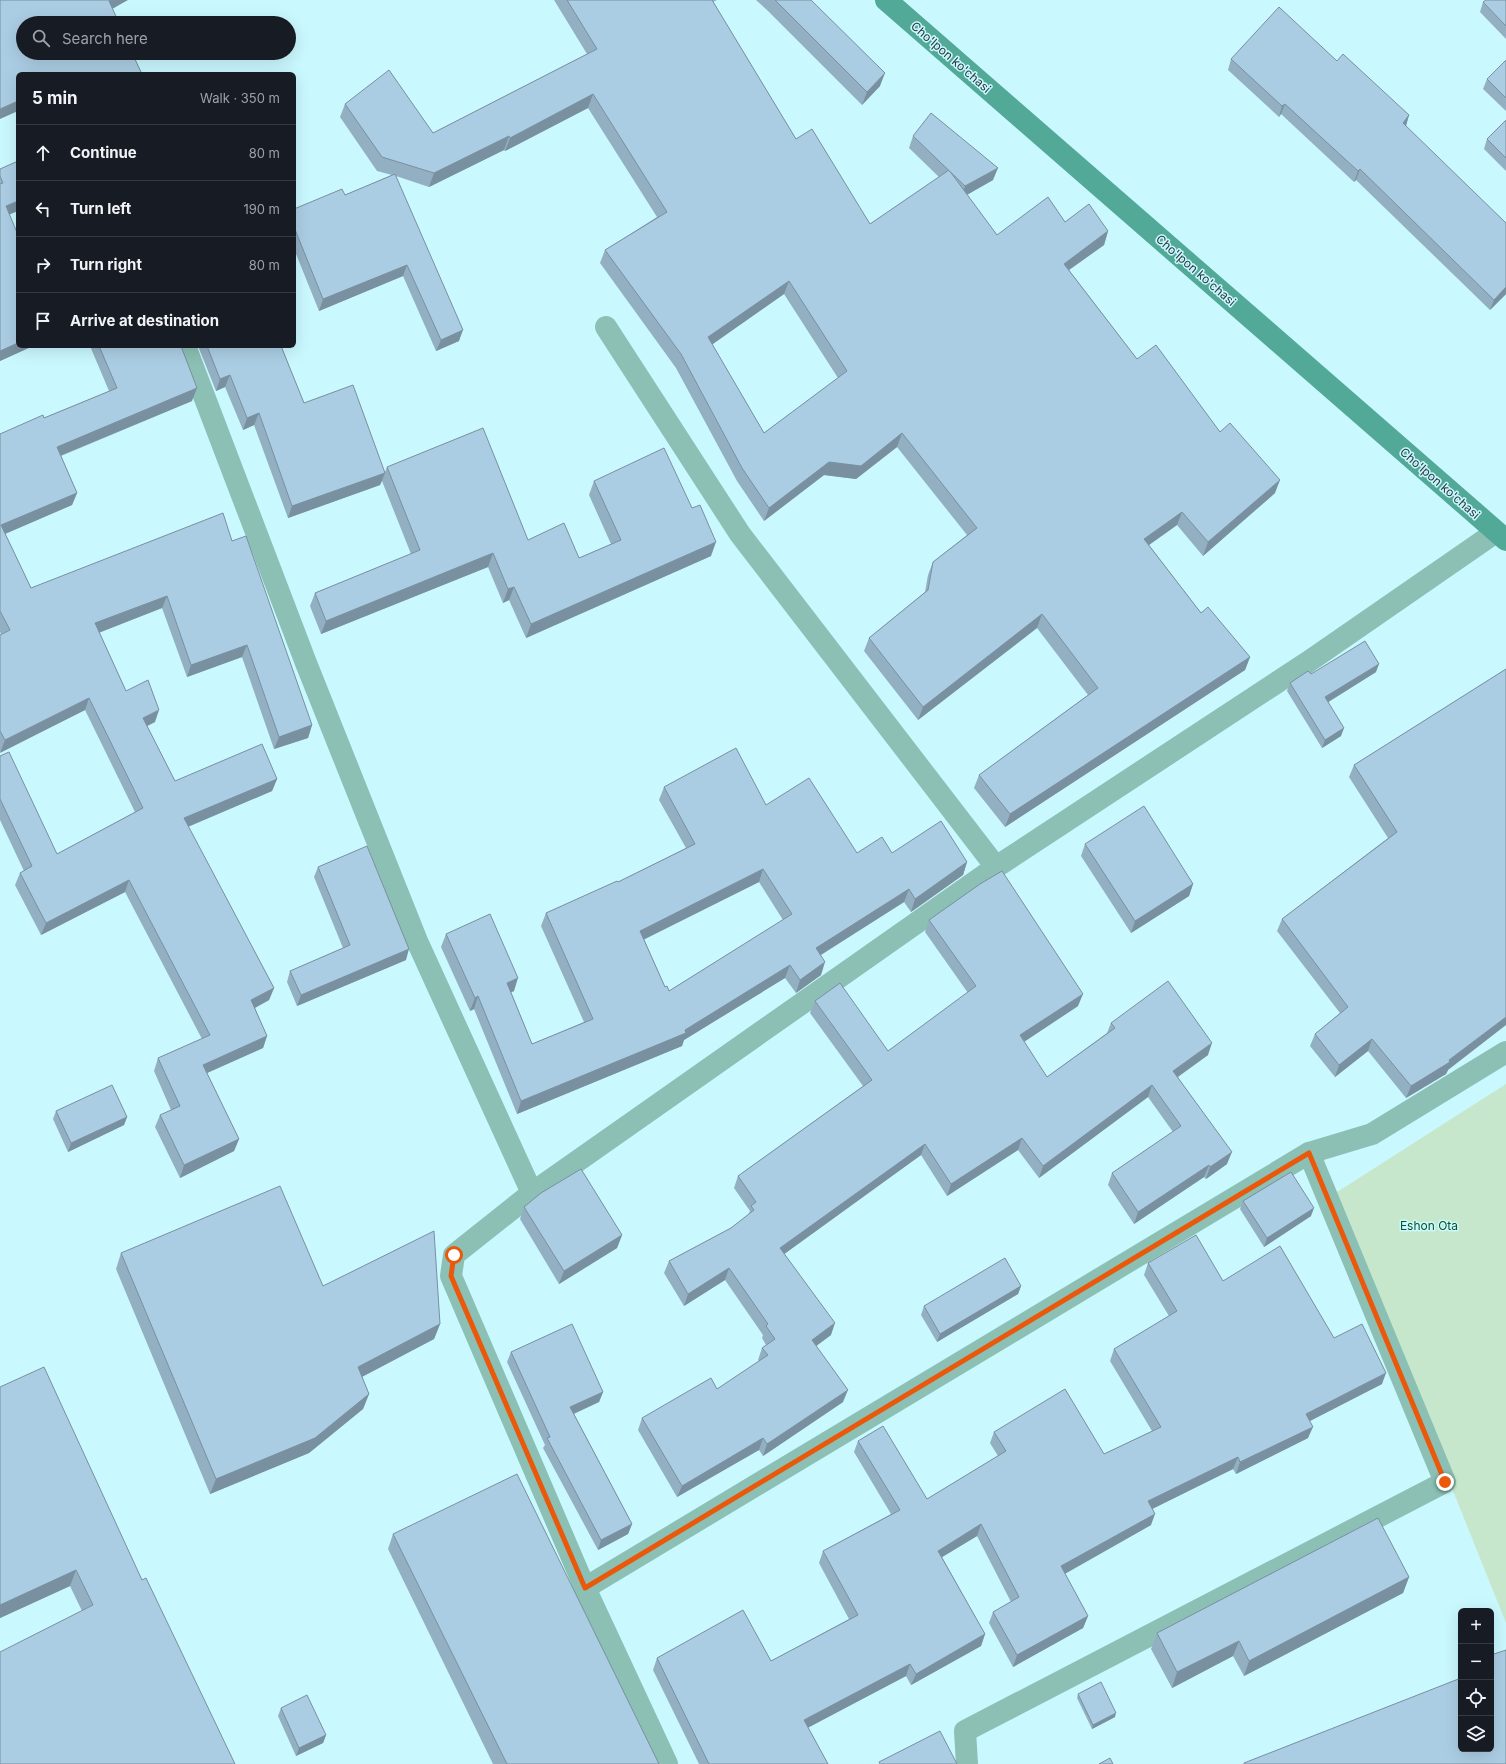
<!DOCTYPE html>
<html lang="en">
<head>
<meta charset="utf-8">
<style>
  :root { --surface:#171b24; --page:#20242c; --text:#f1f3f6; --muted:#9ea1a6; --line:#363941 }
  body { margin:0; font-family:Inter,sans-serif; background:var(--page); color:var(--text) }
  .controls { position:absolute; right:12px; bottom:12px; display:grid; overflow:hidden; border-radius:6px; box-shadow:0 4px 16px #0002 }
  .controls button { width:36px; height:36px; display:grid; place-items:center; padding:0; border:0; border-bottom:1px solid var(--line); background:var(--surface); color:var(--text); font:20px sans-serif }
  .stop { position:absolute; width:12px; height:12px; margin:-9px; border:3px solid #ea580c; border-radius:50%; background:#fff }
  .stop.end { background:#ea580c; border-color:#fff; box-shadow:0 1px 4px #0008 }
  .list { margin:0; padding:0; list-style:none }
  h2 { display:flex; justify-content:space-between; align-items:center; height:52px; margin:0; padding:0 16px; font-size:17px }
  h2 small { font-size:13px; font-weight:400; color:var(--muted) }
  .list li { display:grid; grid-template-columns:26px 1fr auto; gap:12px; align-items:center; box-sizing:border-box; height:56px; padding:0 16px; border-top:1px solid var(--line) }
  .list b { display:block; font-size:15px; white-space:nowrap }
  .list em { font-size:13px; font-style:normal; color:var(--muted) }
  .icon { flex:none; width:22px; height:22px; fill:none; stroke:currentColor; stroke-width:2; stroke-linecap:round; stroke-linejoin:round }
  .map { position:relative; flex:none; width:1506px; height:1764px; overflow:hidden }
  .search { position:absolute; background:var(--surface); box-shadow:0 4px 16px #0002; left:16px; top:16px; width:280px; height:44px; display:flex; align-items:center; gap:10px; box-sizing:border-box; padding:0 14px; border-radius:22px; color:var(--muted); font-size:15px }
  .panel { position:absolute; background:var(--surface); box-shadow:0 4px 16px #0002; left:16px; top:72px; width:280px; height:276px; border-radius:6px }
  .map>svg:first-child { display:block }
  .green { fill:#c6e7cc }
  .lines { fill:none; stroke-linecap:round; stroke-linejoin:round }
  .street { stroke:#8cc0b4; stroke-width:22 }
  .secondary { stroke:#53a998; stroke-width:22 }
  .wall { fill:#93b0c3; fill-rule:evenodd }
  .shaded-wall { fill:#78909f }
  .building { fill:#abcde3; stroke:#78909f; fill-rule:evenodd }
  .route { stroke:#ea580c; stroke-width:5 }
  .labels { text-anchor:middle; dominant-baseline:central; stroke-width:3; stroke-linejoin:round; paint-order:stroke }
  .street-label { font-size:12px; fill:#283a3d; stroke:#caf8ff }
  .park-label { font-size:12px; fill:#0b5226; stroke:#caf8ff }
</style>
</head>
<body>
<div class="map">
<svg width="1506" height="1764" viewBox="0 0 1506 1764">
  <rect width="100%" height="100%" fill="#caf8ff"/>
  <path class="green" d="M1506 1084V1623L1334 1194Z"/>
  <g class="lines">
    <g class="street">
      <path d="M606 327 740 534 996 867"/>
      <path d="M185 346 306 663 417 941 532 1193"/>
      <path d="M585 1588 1309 1153 1372 1134 1506 1052"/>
      <path d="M667 1764 585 1588 451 1276 454 1255 532 1193 996 867 1308 662 1496 532"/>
      <path d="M967 1764 965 1731 1445 1482 1309 1153"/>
    </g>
    <path class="secondary" d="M886 0 1506 540"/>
  </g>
  <g class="wall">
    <path d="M554 0H717L713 2 796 139 870 224 939 177 909 148 913 136 993 180 967 195 997 235 1065 222 1108 231 1104 245 1069 270 1137 359 1220 432 1275 493 1203 556 1177 525 1149 545 1201 613 1250 657 1245 670 1005 827 974 788 979 775 1088 695 1037 628 918 720 864 651 869 638 925 592 928 575 933 562 967 535 897 447 856 479 824 475 764 521 737 481 676 368 600 263 605 250 657 217 588 108 505 151 504 150 429 187 396 176 459 341 436 351 403 276 319 311 294 249V209L345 195 392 175 377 171 340 117 345 104 433 133 587 54ZM784 294 838 378 764 433 712 344Z"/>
    <path d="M756 0H811L880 86 862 105 767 10Z"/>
    <path d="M1506 0V39L1480 12 1483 2Z"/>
    <path d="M1231 59 1337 61 1409 115 1406 125 1506 294 1490 310 1356 180 1354 182 1281 114 1279 117 1228 70Z"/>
    <path d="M1506 60V111L1483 89 1487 79Z"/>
    <path d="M1506 120V171L1484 149 1487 139Z"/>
    <path d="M0 169 9 215 33 346 0 361Z"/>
    <path d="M90 346H181L192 401 61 456 77 493 72 505 5 534 31 588 232 541 312 725 308 738 274 749 242 657 187 677 162 608 99 632 126 691 155 722 147 726 175 781 277 779 272 791 188 827 274 988 269 1000 255 1008 267 1036 263 1048 207 1073 239 1139 234 1151 180 1178 155 1127 160 1115 171 1110 154 1071 158 1058 202 1039 125 892 41 935 15 885 20 873 24 871 0 820V756L57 854 135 812 85 710 0 752V635L1 634 0 632V434L44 418 109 391Z"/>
    <path d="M198 346H281L304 403 385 472 387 467 528 540 579 558 611 544 589 495 594 481 711 556 526 638 509 600 503 603 488 567 321 634 310 606 315 593 411 554 382 481 380 485 288 518 254 425 243 430 225 387 216 391Z"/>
    <path d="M1506 669 1448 1070 1446 1074 1406 1098 1368 1051 1335 1077 1310 1046 1315 1034 1340 1013 1277 931 1282 919 1388 838 1349 777 1354 765Z"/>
    <path d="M1376 672 1328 702 1341 736 1322 748 1287 691 1290 683 1311 674Z"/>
    <path d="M664 787 766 805 857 853H892L967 862 963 875 911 912 904 902 821 955V975L796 993 785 978 684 1040 682 1046 517 1114 474 1009 470 1011 441 947 446 934 514 991 511 992 532 1044 584 1022 541 926 546 913 618 882 686 848 659 800ZM759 882 783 920 669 991 665 987 644 939Z"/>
    <path d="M1085 844 1193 884 1189 896 1131 933 1081 856Z"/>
    <path d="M318 867 406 960 297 1006 287 982 290 971 343 948 314 877Z"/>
    <path d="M929 920 1078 1006 1024 1042 1047 1077 1107 1033 1111 1023 1208 1055 1178 1077 1227 1164 1206 1179 1204 1177 1134 1224 1108 1185 1112 1173 1173 1132 1148 1097 1039 1178 1018 1150 947 1196 921 1155 784 1254 831 1335 816 1346 843 1402 763 1456 759 1450 677 1497 638 1430 642 1418 717 1389 759 1361 758 1360 762 1348 766 1345 762 1338 763 1335 725 1280 684 1306 664 1273 669 1261 731 1228 748 1215 750 1211 734 1188 738 1176 863 1086 810 1013 815 1001 888 1051 968 993 925 932Z"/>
    <path d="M56 1111 127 1117 124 1125 68 1152 53 1119Z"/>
    <path d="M1243 1201 1311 1216 1264 1247 1240 1209Z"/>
    <path d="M524 1207 622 1235 617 1248 559 1284 520 1219Z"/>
    <path d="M121 1253 323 1286 440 1324 434 1339 362 1377 369 1394 363 1409 309 1453 210 1494 116 1269Z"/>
    <path d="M1148 1263 1223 1281 1334 1338 1382 1384 1310 1421 1308 1438 1236 1474 1233 1469 1152 1509 1151 1525 1065 1574 1088 1616 1083 1628 1013 1667 989 1623 993 1612 1011 1602 977 1536 942 1557 985 1634 981 1646 911 1685 906 1676 808 1727 828 1764H699L653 1670 657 1658 771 1661 849 1619 819 1563 823 1551 891 1514 854 1452 858 1441 927 1499 998 1456 990 1443 994 1432 1104 1454 1152 1431 1110 1361 1114 1349 1169 1316 1144 1275Z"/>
    <path d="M1021 1286 1018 1294 937 1342 921 1315 924 1306Z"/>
    <path d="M511 1352 603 1392 599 1402 574 1414 632 1524 628 1534 598 1550 543 1448 545 1445 507 1362Z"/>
    <path d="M0 1387 142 1580 82 1611 70 1586 0 1618Z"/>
    <path d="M393 1534 659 1764H493L388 1549Z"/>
    <path d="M1409 1577 1403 1593 1244 1676 1233 1656 1172 1688 1151 1649 1157 1633Z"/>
    <path d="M1078 1694 1115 1717 1092 1729 1077 1698Z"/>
    <path d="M281 1708 326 1735 323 1743 296 1756 278 1716Z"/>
  </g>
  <g class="shaded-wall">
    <path d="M111 0H128L105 13 109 1Z"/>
    <path d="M885 73 880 86 862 105 867 92Z"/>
    <path d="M593 94 588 108 505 151 510 138Z"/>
    <path d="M18 101V111L0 119V109Z"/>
    <path d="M1285 104 1281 114 1279 117 1282 106Z"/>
    <path d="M1409 115 1406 126 1403 123Z"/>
    <path d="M509 136 504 150 429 187 434 173Z"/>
    <path d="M998 168 993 180 961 198 965 186Z"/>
    <path d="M1360 169 1356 180 1354 182 1358 171Z"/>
    <path d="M18 201V211L1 218 6 206Z"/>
    <path d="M1108 231 1104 245 1059 277 1064 264Z"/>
    <path d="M407 265 403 276 319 311 323 299Z"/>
    <path d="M789 281 784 294 703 351 708 337Z"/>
    <path d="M1506 287V294L1490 310 1494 300Z"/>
    <path d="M463 330 459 341 436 351 441 340Z"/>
    <path d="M18 343V346H33L0 361V351Z"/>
    <path d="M230 375 225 387 216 391 220 379Z"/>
    <path d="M197 388 192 401 52 459 57 447Z"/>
    <path d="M259 413 254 425 243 430 247 418Z"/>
    <path d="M902 433 897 447 856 479 824 475 764 521 769 508 829 462Z"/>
    <path d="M385 473 380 485 288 518 292 506Z"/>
    <path d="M1280 480 1275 493 1203 556 1208 542Z"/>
    <path d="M77 493 72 505 0 536 1 525Z"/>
    <path d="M1182 512 1177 525 1139 552 1144 539Z"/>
    <path d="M716 542 711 556 526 638 531 624Z"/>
    <path d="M493 553 488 567 321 634 326 621Z"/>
    <path d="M514 587 509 600 503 603 508 589Z"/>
    <path d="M167 596 162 608 91 636 95 623Z"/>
    <path d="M1042 614 1037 628 918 720 923 707Z"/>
    <path d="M247 645 242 657 187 677 191 665Z"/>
    <path d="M1250 657 1245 670 1005 827 1010 814Z"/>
    <path d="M1379 664 1376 672 1322 706 1325 697Z"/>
    <path d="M89 698 85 710 0 753 5 740Z"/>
    <path d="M159 710 155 722 139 730 143 718Z"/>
    <path d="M312 725 308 738 274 749 279 737Z"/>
    <path d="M1344 728 1341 736 1322 748 1325 740Z"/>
    <path d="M277 779 272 791 180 830 184 818Z"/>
    <path d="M967 862 963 875 911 912 915 899Z"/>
    <path d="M763 869 759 882 635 944 640 931Z"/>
    <path d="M129 880 125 892 41 935 46 923Z"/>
    <path d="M1193 884 1189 896 1131 933 1135 921Z"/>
    <path d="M909 889 904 902 811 961 816 948Z"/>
    <path d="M409 949 406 960 297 1006 301 995Z"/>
    <path d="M825 962 821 975 796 993 800 980Z"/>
    <path d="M790 965 785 978 684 1040 682 1046 517 1114 521 1101 685 1030Z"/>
    <path d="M518 978 514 991 503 996 507 983Z"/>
    <path d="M274 988 269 1000 247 1012 251 1000Z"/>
    <path d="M1083 994 1078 1006 1016 1047 1020 1035Z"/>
    <path d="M478 996 474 1009 470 1011 475 998Z"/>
    <path d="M1506 1017V1025L1448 1070 1446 1074 1406 1098 1411 1086 1449 1060Z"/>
    <path d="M267 1036 263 1048 198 1077 203 1065Z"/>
    <path d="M1372 1039 1368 1051 1335 1077 1339 1065Z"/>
    <path d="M1212 1043 1208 1055 1169 1083 1173 1071Z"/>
    <path d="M1152 1085 1148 1097 1039 1178 1043 1166Z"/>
    <path d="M127 1117 124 1125 68 1152 71 1143Z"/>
    <path d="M1022 1138 1018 1150 947 1196 951 1184Z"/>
    <path d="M239 1139 234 1151 180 1178 184 1165Z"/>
    <path d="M925 1144 921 1155 776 1260 780 1248Z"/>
    <path d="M1232 1152 1227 1164 1206 1179 1210 1167Z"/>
    <path d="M1209 1165 1204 1177 1134 1224 1138 1212Z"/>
    <path d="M1314 1208 1311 1216 1264 1247 1267 1238Z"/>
    <path d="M622 1235 617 1248 559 1284 564 1271Z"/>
    <path d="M729 1268 725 1280 684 1306 688 1294Z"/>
    <path d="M1021 1286 1018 1294 937 1342 940 1334Z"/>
    <path d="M835 1323 831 1335 808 1352 812 1340Z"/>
    <path d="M440 1324 434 1339 352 1382 358 1367Z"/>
    <path d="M1386 1373 1382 1384 1302 1425 1306 1414Z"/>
    <path d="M848 1390 843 1402 763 1456 767 1444Z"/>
    <path d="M603 1392 599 1402 566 1417 570 1407Z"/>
    <path d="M369 1394 363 1409 309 1453 210 1494 216 1479Z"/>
    <path d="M1313 1427 1308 1438 1236 1474 1240 1462Z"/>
    <path d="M763 1438 759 1450 677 1497 682 1486Z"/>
    <path d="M1238 1457 1233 1469 1144 1513 1148 1501Z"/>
    <path d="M1155 1514 1151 1525 1057 1578 1061 1566Z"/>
    <path d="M632 1524 628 1534 598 1550 601 1540Z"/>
    <path d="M981 1524 977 1536 934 1562 938 1551Z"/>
    <path d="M76 1570 70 1586 0 1618V1605Z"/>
    <path d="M1409 1577 1403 1593 1244 1676 1249 1661Z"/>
    <path d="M1088 1616 1083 1628 1013 1667 1017 1655Z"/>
    <path d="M985 1634 981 1646 911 1685 916 1674Z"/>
    <path d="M1239 1641 1233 1656 1172 1688 1177 1672Z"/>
    <path d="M910 1664 906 1676 800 1732 804 1720Z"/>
    <path d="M1116 1713 1115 1717 1092 1729 1093 1725Z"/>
    <path d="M326 1735 323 1743 296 1756 299 1748Z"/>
  </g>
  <g class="building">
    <path d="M0 0H111L109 1 119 23H23V53H132L142 74H18V101L0 109Z"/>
    <path d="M567 0H712L796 139 812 129 870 224 949 170 997 235 1048 197 1065 222 1089 204 1108 231 1064 264 1137 359 1156 345 1220 432 1230 423 1280 480 1208 542 1182 512 1144 539 1201 613 1208 607 1250 657 1010 814 979 775 1098 688 1042 614 923 707 869 638 928 590 933 562 977 528 902 433 861 466 829 462 769 508 742 468 681 354 605 250 667 212 593 94 510 138 509 136 434 173 382 157 345 104 389 70 433 133 597 49ZM789 281 847 371 764 433 708 337Z"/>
    <path d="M775 0H811L885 73 867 92Z"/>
    <path d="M1486 0H1506V26L1483 2Z"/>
    <path d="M1279 7 1337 61 1343 54 1409 115 1403 123 1506 223V287L1494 300 1360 169 1358 171 1285 104 1282 106 1231 59Z"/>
    <path d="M1506 60V98L1487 79Z"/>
    <path d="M931 113 998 168 965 186 913 136Z"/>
    <path d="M1506 120V158L1487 139Z"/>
    <path d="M18 161V201L6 206 18 235V343L0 351V184L3 183 0 176V169Z"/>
    <path d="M395 174 463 330 441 340 407 265 323 299 294 227V209L342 189 345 195Z"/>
    <path d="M99 346H181L197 388 57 447 77 493 1 525 31 588 223 513 232 541 246 536 312 725 279 737 247 645 191 665 167 596 95 623 126 691 148 680 159 710 143 718 175 781 262 744 277 779 184 818 274 988 251 1000 267 1036 203 1065 239 1139 184 1165 160 1115 180 1106 158 1058 210 1035 129 880 46 923 20 873 32 866 0 799V756L9 752 57 854 143 808 89 698 5 740 0 731V635L10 630 0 611V434L43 415 44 418 117 388Z"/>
    <path d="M207 346H281L304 403 353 385 385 473 292 506 259 413 247 418 230 375 220 379Z"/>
    <path d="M483 428 528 540 564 523 579 558 621 540 594 481 664 448 692 508 700 505 716 542 531 624 514 587 508 589 493 553 326 621 315 593 420 550 387 467Z"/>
    <path d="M1365 641 1379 664 1325 697 1344 728 1325 740 1290 683 1308 671 1311 674Z"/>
    <path d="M1506 669V1017L1449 1060 1450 1062 1411 1086 1372 1039 1339 1065 1315 1034 1348 1007 1282 919 1397 832 1354 765Z"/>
    <path d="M736 748 766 805 809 778 857 853 882 837 892 853 941 821 967 862 915 899 909 889 816 948 825 962 800 980 790 965 685 1030 686 1033 521 1101 478 996 475 998 446 934 490 914 518 978 507 983 532 1044 593 1019 546 913 617 881 618 882 695 844 664 787ZM763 869 792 914 669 991 667 986 665 987 640 931Z"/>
    <path d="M1144 806 1193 884 1135 921 1085 844Z"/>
    <path d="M367 846 409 949 301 995 290 971 350 945 318 867Z"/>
    <path d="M1002 871 1083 994 1020 1035 1047 1077 1115 1028 1111 1023 1168 981 1212 1043 1173 1071 1232 1152 1210 1167 1209 1165 1138 1212 1112 1173 1181 1126 1152 1085 1043 1166 1022 1138 951 1184 925 1144 780 1248 835 1323 812 1340 848 1390 767 1444 763 1438 682 1486 642 1418 711 1378 717 1389 768 1355 762 1348 775 1339 766 1326 768 1324 729 1268 688 1294 669 1261 731 1228 754 1210 751 1206 756 1202 738 1176 872 1080 815 1001 840 983 888 1051 976 986 929 920 980 884Z"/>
    <path d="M112 1085 127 1117 71 1143 56 1111Z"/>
    <path d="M581 1169 622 1235 564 1271 524 1207 541 1193Z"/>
    <path d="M1291 1172 1314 1208 1267 1238 1243 1201Z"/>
    <path d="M280 1186 323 1286 434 1231 440 1324 358 1367 369 1394 315 1438 216 1479 121 1253Z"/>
    <path d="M1196 1235 1223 1281 1280 1246 1334 1338 1362 1324 1386 1373 1306 1414 1313 1427 1240 1462 1238 1457 1148 1501 1155 1514 1061 1566 1088 1616 1017 1655 993 1612 1019 1597 981 1524 938 1551 985 1634 916 1674 910 1664 804 1720 828 1764H709L657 1658 743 1610 771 1661 858 1615 823 1551 900 1510 858 1441 883 1426 927 1499 1006 1451 994 1432 1065 1389 1104 1454 1161 1427 1114 1349 1177 1311 1148 1263Z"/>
    <path d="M1005 1258 1021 1286 940 1334 924 1306Z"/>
    <path d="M572 1324 603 1392 570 1407 632 1524 601 1540 547 1438 550 1437 511 1352Z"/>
    <path d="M44 1367 142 1580 146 1578 235 1764H0V1652L93 1605 76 1570 0 1605V1387Z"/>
    <path d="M517 1474 659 1764H507L393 1534Z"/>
    <path d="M1378 1518 1409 1577 1249 1661 1239 1641 1177 1672 1157 1633Z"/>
    <path d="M1506 1650V1764H1244V1763L1461 1678V1749H1491V1655Z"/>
    <path d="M1101 1682 1116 1713 1093 1725 1078 1694Z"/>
    <path d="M307 1695 326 1735 299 1748 281 1708Z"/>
    <path d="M940 1731 957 1764H880L879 1762Z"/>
    <path d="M1110 1758 1113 1764H1099Z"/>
  </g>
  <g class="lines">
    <path class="route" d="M454 1255 451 1276 585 1588 1309 1153 1445 1482"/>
  </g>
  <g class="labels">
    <g class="street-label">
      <text transform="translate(951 57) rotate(41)">Cho'lpon ko'chasi</text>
      <text transform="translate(1196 270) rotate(41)">Cho'lpon ko'chasi</text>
      <text transform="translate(1440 483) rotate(41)">Cho'lpon ko'chasi</text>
    </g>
    <g class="park-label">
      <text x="1429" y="1225">Eshon Ota</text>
    </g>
  </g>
</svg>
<div class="controls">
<button>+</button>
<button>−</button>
<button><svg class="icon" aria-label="locate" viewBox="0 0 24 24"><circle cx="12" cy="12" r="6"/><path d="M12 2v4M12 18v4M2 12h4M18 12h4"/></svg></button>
<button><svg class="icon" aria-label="layers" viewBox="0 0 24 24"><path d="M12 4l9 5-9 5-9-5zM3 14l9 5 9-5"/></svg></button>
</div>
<div class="stop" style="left:454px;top:1255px"></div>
<div class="stop end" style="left:1445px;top:1482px"></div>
<div class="search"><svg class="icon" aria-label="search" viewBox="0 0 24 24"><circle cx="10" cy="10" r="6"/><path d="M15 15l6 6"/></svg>Search here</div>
<section class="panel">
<h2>5 min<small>Walk · 350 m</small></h2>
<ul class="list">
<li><svg class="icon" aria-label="ahead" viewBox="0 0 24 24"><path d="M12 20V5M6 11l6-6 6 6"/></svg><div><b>Continue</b></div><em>80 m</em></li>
<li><svg class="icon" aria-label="left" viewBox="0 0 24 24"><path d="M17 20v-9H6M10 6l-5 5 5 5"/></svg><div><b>Turn left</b></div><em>190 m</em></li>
<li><svg class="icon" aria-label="right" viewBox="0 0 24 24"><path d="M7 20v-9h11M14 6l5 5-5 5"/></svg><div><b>Turn right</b></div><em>80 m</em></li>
<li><svg class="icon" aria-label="arrive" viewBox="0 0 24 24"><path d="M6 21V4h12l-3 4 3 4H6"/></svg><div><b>Arrive at destination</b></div></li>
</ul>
</section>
</div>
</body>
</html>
